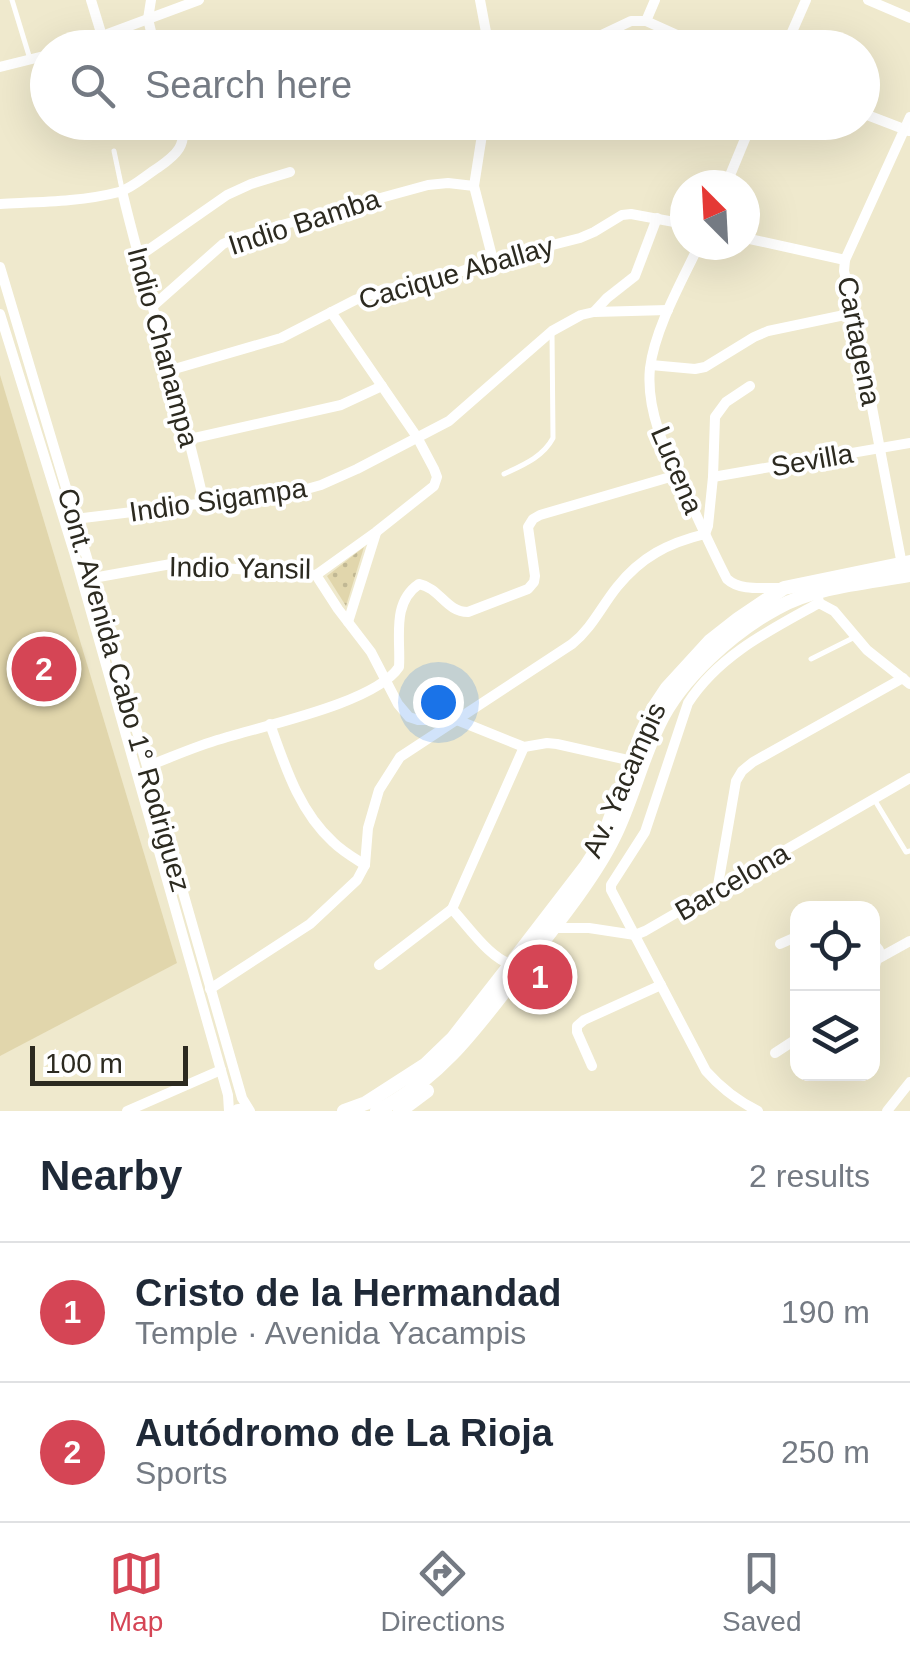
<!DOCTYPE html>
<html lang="en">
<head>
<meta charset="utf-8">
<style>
  :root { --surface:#fff; --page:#f6f6f7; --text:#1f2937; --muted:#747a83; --line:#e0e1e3; --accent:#d54555 }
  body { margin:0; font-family:Helvetica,sans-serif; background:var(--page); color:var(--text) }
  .controls { position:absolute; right:30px; bottom:30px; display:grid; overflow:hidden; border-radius:20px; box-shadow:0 10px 40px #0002 }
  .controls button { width:90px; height:90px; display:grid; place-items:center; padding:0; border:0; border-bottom:2px solid var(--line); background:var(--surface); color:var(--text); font:50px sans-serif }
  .compass { position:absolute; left:670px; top:170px; width:90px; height:90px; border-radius:50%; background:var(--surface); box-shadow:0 10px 40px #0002; rotate:336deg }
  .scale { position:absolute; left:30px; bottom:25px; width:158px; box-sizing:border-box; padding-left:10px; border:5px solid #2c2a20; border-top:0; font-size:28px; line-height:35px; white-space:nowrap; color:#2c2a20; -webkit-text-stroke:8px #fff; paint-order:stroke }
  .you { position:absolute; left:438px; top:702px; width:35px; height:35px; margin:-25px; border:8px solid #fff; border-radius:50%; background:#1a73e8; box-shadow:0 0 0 15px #1a73e833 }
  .badge { display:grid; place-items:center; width:65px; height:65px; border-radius:50%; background:var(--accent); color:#fff; font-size:32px; font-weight:700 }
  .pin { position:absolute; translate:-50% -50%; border:5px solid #fff; box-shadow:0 2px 10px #0006 }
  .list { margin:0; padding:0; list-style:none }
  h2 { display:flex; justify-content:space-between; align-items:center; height:130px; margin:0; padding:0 40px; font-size:42px }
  h2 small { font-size:32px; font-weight:400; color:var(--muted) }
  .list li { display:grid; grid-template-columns:65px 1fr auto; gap:30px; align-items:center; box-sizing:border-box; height:140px; padding:0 40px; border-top:2px solid var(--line) }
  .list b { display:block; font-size:38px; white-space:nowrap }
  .list p { margin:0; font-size:32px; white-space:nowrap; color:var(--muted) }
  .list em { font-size:32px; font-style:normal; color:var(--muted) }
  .icon { flex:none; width:55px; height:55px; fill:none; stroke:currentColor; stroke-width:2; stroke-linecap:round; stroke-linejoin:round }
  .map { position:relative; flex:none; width:910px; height:1111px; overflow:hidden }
  .search { position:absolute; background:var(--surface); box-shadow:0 10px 40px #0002; left:30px; right:30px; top:30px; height:110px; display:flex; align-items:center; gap:25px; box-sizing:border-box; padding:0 35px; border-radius:55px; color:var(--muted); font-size:38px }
  .sheet { height:410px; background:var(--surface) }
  nav { display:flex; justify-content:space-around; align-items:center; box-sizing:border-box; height:140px; border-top:2px solid var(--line); background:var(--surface); font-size:28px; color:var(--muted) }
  nav a { display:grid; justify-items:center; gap:5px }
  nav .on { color:var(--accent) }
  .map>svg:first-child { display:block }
  .park { fill:url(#park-dots) }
  .pitch { fill:#e1d6ac }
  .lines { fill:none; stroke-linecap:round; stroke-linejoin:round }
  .service { stroke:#fff; stroke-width:5 }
  .minor { stroke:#fff; stroke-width:10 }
  .tertiary { stroke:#fff; stroke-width:14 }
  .labels { text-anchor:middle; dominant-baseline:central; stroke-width:8; stroke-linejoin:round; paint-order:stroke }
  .street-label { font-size:28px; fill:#2c2a20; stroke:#fff }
</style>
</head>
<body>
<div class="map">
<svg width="910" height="1111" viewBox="0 0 910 1111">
  <defs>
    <pattern id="park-dots" width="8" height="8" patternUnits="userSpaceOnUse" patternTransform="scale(2.5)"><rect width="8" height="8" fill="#e1d6ac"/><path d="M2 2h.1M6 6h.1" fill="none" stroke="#c1b894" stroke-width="1.8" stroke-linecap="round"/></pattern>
  </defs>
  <rect width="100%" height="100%" fill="#efe9cd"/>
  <path class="park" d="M364 547 346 606 327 576Z"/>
  <path class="pitch" d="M0 375 177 963 0 1056Z"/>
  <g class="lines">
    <g class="service">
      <path d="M12 0 30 59"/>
      <path d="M114 151 122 189"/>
      <path d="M504 474C523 465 543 457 553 438L552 334"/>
      <path d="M811 659 853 638"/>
      <path d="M874 799 906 852 910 851"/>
    </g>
    <g class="minor">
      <path d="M91 0 102 36"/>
      <path d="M151 0 148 19 155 48"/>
      <path d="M480 0 489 48"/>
      <path d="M868 0 910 18"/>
      <path d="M646 21 655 0"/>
      <path d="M70 48 199 0"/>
      <path d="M574 48 631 21H646L706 48"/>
      <path d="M785 48 806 0"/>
      <path d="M0 67 48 55"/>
      <path d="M862 113 909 131"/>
      <path d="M69 122 72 131"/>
      <path d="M484 122 474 186 493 260"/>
      <path d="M726 185 752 122"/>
      <path d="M122 191C147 296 181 398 204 503"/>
      <path d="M0 204C38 202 81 202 119 192 133 188 146 175 159 167 176 155 188 145 181 122"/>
      <path d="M745 238 845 260"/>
      <path d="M699 245C682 281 655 328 650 368 645 418 673 465 693 508 704 532 715 556 727 579 741 592 765 587 783 588"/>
      <path d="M138 257 227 195 251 184 290 172"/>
      <path d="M0 267 93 578 242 1098 250 1111"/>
      <path d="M153 306 223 244 238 237 428 185 448 183 474 186"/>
      <path d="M594 312 607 298 635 276 657 218"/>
      <path d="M0 314 74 552 228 1095 229 1111"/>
      <path d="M651 365 695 369 705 367 754 337 768 331 854 313"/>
      <path d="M171 370 281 338 355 300 380 291 448 276 493 260 580 238 594 232 622 215 631 214 685 224"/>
      <path d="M190 439 341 405 382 386"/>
      <path d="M713 477 910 443"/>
      <path d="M75 519 296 492 321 485 357 469 449 421 552 331 581 315 594 312 668 310"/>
      <path d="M903 570 854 313 844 271 845 260 910 117"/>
      <path d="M316 575 338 609 371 652 398 704 409 717 418 720H457L524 747 547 743 557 744 632 761"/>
      <path d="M93 578 171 564 316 575 376 532 434 486 437 477 434 469 417 437 331 312"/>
      <path d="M819 603 834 611 867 650 910 684"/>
      <path d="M348 622 376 533"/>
      <path d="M270 724C285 766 299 811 333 842 342 851 354 858 365 865"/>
      <path d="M148 766C172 757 196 746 221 739 265 725 375 703 399 667 401 639 391 603 419 584 440 588 446 612 468 612L528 589 534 582 535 576 528 527 533 519 540 515 677 475"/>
      <path d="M717 891 736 781 742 771 753 762 903 678"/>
      <path d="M452 909C468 926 492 962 515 965"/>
      <path d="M549 928H589L635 935 645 931 910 778"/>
      <path d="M872 941 879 950 872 978"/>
      <path d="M780 944 798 936"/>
      <path d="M872 962 910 941"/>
      <path d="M379 965 452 909 524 747"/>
      <path d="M210 989 310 924 357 880 365 865 368 828 379 790 400 757 572 644C592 628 601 607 617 587 641 557 668 543 705 534L708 526 713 477 715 417 726 402 750 386"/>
      <path d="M775 1053 798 1038"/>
      <path d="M592 1066 577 1032V1026L584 1020 661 985"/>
      <path d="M127 1111 221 1070"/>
      <path d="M758 1111C738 1101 721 1088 706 1071L611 890V885L645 832 688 703C719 655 770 630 819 603L817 592"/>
      <path d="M887 1111 910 1082"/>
    </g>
    <g class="tertiary">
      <path d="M238 1111H244"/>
      <path d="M344 1111 366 1103 425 1065 453 1038 510 965 586 866 602 841 642 732 653 709 667 688 710 641 738 619 784 588 910 562"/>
      <path d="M377 1111C444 1077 482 1020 527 962 555 926 594 878 614 837 632 801 641 760 659 724 681 678 733 632 777 608 817 586 866 583 910 575"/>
      <path d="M400 1111 427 1091"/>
    </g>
  </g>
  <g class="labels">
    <g class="street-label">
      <text transform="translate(304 222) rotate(-18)">Indio Bamba</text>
      <text transform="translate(456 273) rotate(-16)">Cacique Aballay</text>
      <text transform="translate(859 341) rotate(79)">Cartagena</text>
      <text transform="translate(163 347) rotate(75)">Indio Chanampa</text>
      <text transform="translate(812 460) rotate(-10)">Sevilla</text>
      <text transform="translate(677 470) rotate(67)">Lucena</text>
      <text transform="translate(218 500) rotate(-8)">Indio Sigampa</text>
      <text transform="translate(240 568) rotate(1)">Indio Yansil</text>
      <text transform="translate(124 690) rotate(74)">Cont. Avenida Cabo 1° Rodriguez</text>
      <text transform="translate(624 780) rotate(-66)">Av. Yacampis</text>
      <text transform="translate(732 882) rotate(-30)">Barcelona</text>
    </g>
  </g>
</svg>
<div class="controls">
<button><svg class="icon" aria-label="locate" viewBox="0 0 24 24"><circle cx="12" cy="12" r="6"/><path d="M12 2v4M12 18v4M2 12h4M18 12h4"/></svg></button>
<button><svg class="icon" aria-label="layers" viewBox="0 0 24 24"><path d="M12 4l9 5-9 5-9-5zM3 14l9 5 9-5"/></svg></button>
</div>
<svg class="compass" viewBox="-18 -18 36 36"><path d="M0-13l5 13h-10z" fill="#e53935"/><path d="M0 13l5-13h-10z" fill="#747a83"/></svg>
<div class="scale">100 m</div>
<div class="you"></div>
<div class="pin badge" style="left:540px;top:977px">1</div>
<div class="pin badge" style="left:44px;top:669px">2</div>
<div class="search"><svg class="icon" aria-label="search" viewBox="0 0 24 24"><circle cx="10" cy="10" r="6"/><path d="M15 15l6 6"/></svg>Search here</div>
</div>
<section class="sheet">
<h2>Nearby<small>2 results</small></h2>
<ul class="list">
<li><span class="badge">1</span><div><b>Cristo de la Hermandad</b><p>Temple · Avenida Yacampis</p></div><em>190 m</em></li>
<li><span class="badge">2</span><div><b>Autódromo de La Rioja</b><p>Sports</p></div><em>250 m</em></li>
</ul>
</section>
<nav>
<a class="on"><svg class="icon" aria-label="map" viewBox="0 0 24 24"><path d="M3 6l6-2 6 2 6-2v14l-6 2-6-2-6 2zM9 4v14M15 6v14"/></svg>Map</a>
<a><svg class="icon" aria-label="directions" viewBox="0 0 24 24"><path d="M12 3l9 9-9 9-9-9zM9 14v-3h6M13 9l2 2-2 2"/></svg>Directions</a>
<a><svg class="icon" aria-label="saved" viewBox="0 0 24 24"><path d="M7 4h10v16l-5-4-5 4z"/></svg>Saved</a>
</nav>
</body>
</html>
